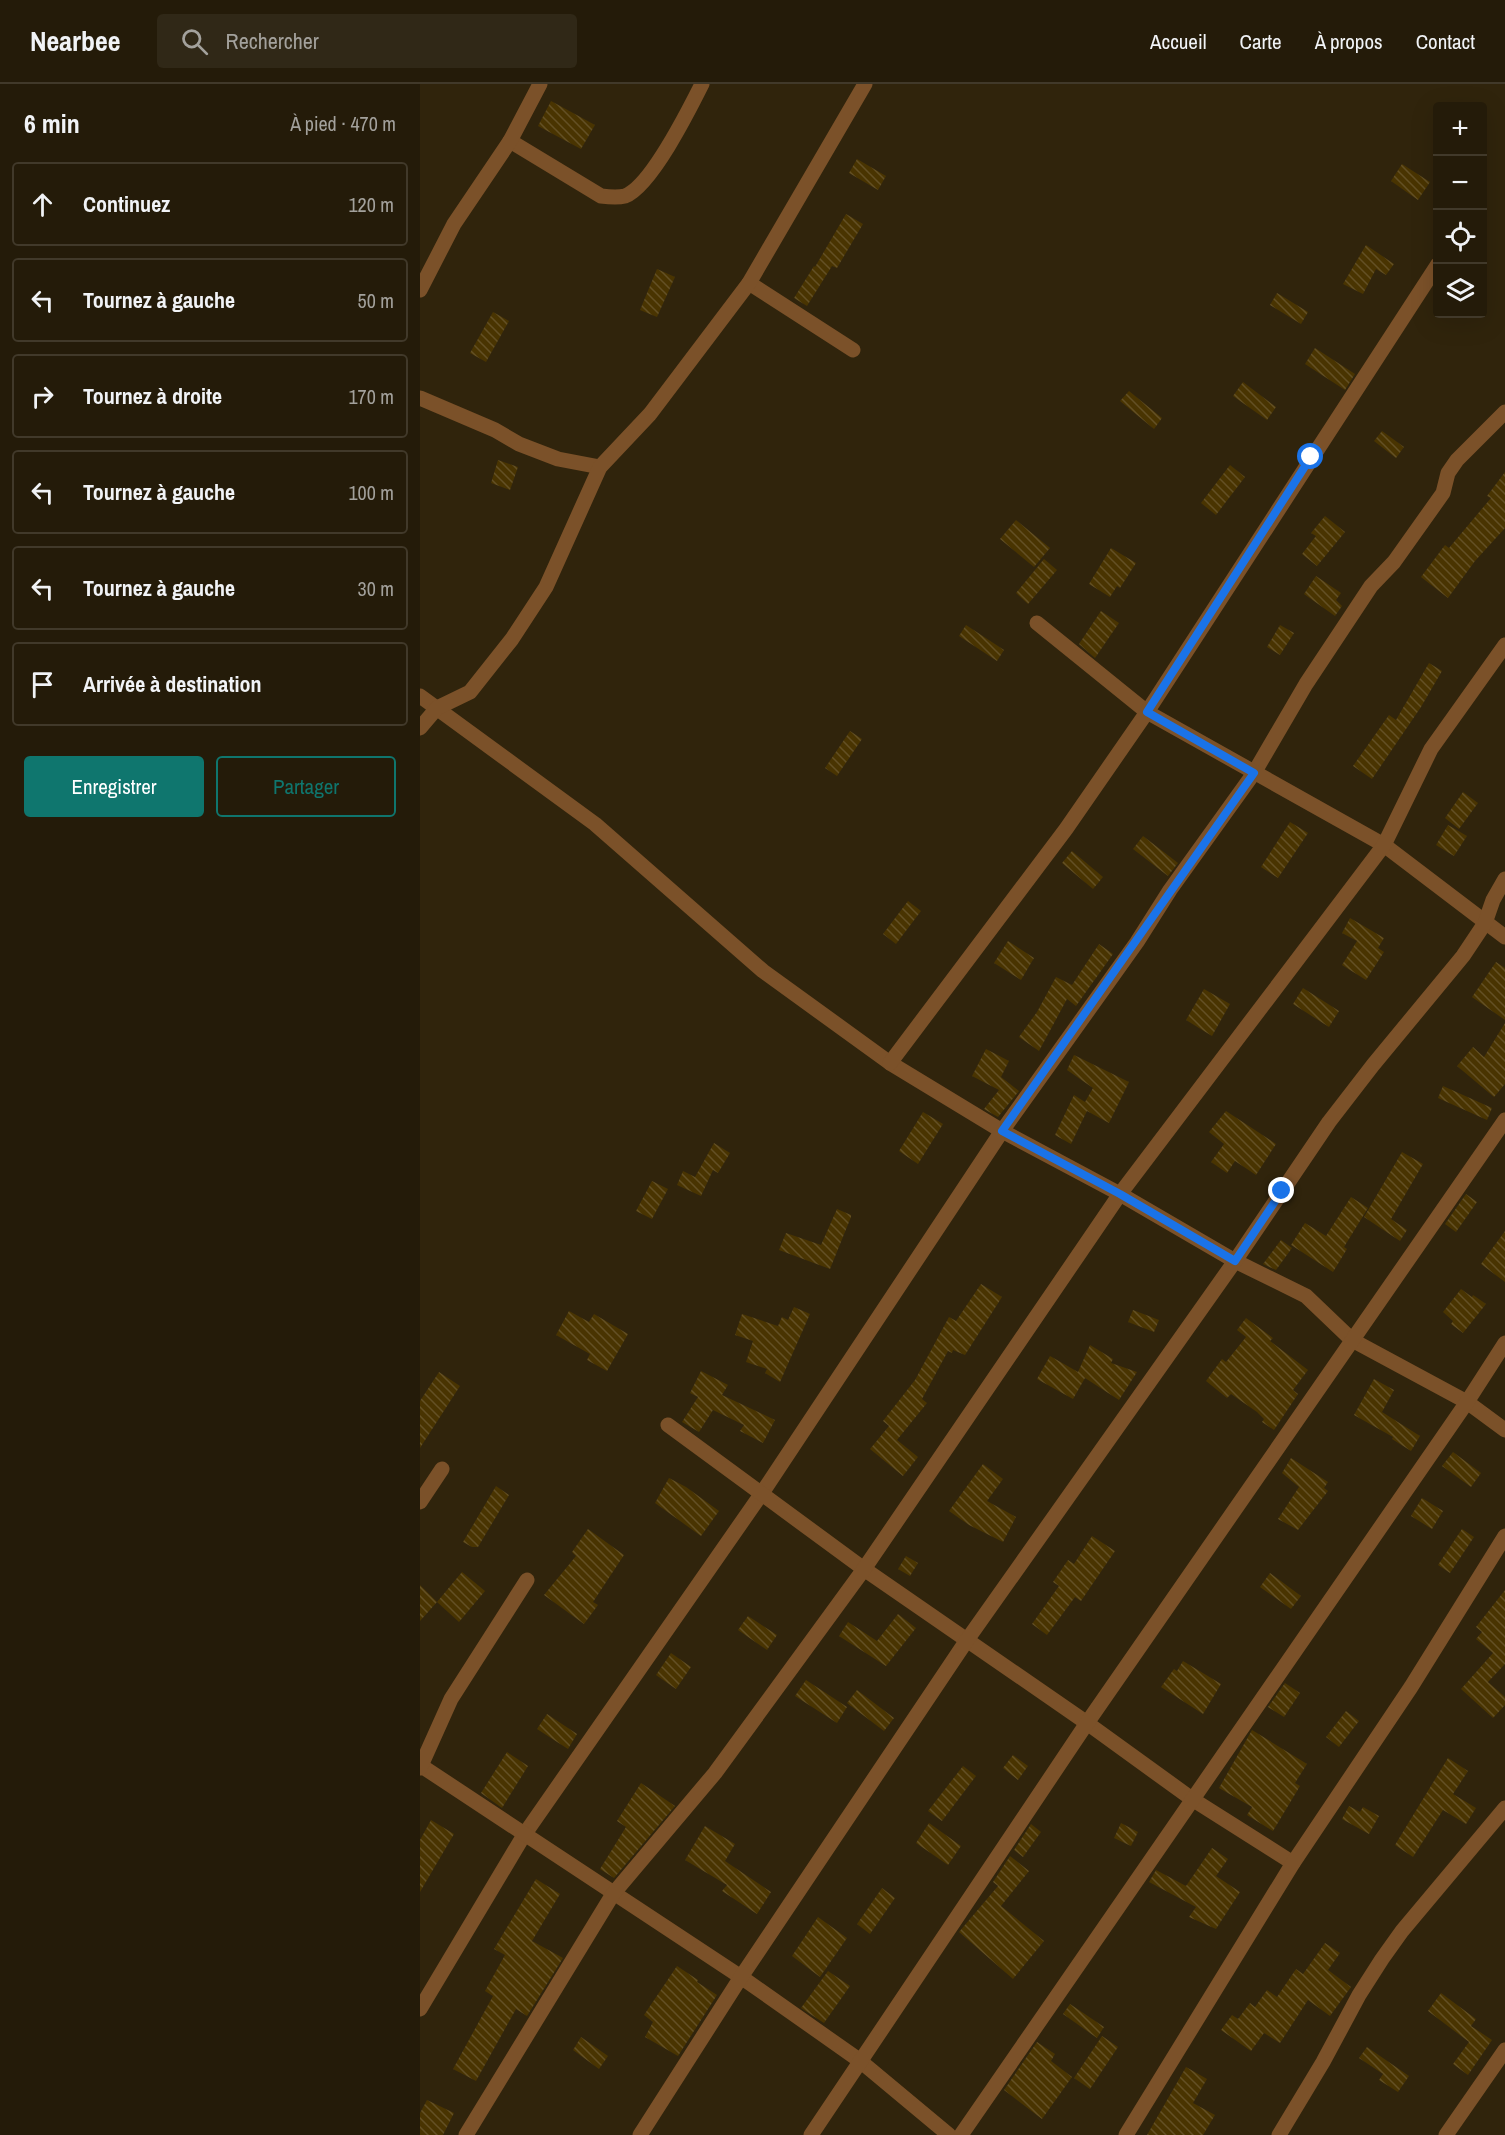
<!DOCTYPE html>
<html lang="fr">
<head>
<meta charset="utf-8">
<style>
  :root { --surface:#241b09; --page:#302817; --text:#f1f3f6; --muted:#a3a19c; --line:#41392a; --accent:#0f766e }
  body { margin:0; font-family:"Archivo Narrow",sans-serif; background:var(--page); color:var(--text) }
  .controls { position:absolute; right:18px; top:18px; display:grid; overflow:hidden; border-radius:6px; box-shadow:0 6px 24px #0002 }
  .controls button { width:54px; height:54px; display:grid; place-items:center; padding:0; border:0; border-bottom:2px solid var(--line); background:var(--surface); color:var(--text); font:30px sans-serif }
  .stop { position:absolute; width:18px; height:18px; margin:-14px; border:4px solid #1a73e8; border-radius:50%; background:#fff }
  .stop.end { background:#1a73e8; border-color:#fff; box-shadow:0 2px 6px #0008 }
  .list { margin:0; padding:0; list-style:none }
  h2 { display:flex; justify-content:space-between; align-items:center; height:78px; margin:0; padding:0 24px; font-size:26px }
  h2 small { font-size:20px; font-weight:400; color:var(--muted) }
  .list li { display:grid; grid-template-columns:39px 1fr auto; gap:18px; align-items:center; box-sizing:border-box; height:84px; margin:0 12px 12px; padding:0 12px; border:2px solid var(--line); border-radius:6px }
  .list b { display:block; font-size:22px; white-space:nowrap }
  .list em { font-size:20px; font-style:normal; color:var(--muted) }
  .actions { display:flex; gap:12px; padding:18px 24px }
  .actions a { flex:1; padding:14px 0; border:2px solid var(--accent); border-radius:6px; text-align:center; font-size:21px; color:var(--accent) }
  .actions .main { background:var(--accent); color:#fff }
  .icon { flex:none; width:33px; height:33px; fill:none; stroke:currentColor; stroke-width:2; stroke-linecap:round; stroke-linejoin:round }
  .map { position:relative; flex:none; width:1085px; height:2051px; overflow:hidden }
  header { display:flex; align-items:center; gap:36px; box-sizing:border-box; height:84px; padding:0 30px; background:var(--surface); border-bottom:2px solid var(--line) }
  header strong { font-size:28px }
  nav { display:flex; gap:33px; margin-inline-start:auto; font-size:21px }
  .search { width:420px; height:54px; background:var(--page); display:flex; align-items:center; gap:15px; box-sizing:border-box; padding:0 21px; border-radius:6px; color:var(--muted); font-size:22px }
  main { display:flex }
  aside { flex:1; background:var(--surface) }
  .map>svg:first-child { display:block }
  .building { fill:url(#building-back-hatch) }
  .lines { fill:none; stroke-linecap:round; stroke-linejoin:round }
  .minor { stroke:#7b5129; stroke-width:15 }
  .route { stroke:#1a73e8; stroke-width:8 }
</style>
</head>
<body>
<header>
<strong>Nearbee</strong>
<div class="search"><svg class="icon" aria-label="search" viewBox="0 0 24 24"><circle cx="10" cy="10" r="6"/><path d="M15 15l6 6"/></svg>Rechercher</div>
<nav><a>Accueil</a><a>Carte</a><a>À propos</a><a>Contact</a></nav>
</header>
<main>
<aside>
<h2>6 min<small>À pied · 470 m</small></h2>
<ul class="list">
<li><svg class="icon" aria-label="ahead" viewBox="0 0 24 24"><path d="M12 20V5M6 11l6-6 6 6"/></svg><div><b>Continuez</b></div><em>120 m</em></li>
<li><svg class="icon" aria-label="left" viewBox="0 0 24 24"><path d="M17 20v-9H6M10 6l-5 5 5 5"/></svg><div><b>Tournez à gauche</b></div><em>50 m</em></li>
<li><svg class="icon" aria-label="right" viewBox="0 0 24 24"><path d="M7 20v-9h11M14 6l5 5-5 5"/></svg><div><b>Tournez à droite</b></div><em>170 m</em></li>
<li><svg class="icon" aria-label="left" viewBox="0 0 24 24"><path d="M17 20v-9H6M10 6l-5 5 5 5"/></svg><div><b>Tournez à gauche</b></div><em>100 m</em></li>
<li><svg class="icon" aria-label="left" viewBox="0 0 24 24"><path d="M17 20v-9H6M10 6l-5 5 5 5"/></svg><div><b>Tournez à gauche</b></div><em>30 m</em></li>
<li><svg class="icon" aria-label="arrive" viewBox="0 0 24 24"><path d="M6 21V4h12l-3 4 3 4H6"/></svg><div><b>Arrivée à destination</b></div></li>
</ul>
<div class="actions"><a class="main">Enregistrer</a><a>Partager</a></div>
</aside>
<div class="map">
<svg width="1085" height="2051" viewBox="0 0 1085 2051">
  <defs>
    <pattern id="building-back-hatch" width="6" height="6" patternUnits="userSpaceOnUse" patternTransform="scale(1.5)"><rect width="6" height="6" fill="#493401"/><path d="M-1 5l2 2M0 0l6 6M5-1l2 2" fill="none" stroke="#635025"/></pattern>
  </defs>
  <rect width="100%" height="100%" fill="#30240c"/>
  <g class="building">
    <path d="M131 17 175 41 161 65 118 42Z"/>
    <path d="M437 75 466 92 458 106 429 89Z"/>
    <path d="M982 80 1010 98 998 116 971 97Z"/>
    <path d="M426 130 443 140 417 184 412 182 387 222 374 214 394 182 395 183Z"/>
    <path d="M946 161 974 180 966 191 956 185 943 210 923 200Z"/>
    <path d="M237 185 255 193 237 233 220 226Z"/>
    <path d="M857 209 888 228 881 240 850 221Z"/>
    <path d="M73 228 89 237 66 278 50 269Z"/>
    <path d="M895 264 935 290 925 306 885 280Z"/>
    <path d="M823 298 856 323 847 336 813 312Z"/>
    <path d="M709 307 742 334 734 345 700 317Z"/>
    <path d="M962 347 984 363 976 374 954 357Z"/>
    <path d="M78 376 98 383 90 406 71 399Z"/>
    <path d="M810 381 825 393 796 431 781 419Z"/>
    <path d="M1085 388V444L1055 477 1028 514 1001 493 1025 461 1029 464 1071 414 1067 412Z"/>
    <path d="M905 432 925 448 897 482 882 470 896 452 891 449Z"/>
    <path d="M596 436 630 464 614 483 580 455Z"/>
    <path d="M691 464 716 479 700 504 697 502 690 513 669 500Z"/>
    <path d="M624 475 637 486 608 520 596 509Z"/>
    <path d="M896 492 921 509 916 516 922 522 915 532 884 510Z"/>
    <path d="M681 527 699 539 675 574 659 560Z"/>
    <path d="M546 541 584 566 577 577 539 552Z"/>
    <path d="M860 541 874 549 860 571 847 563Z"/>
    <path d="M1009 579 1022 587 1001 623 952 695 933 682 969 631 976 636Z"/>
    <path d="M430 647 442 655 417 692 405 684Z"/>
    <path d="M1043 708 1058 719 1039 745 1025 734Z"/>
    <path d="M870 738 888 749 858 794 841 783Z"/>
    <path d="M1028 741 1047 752 1034 772 1016 761Z"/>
    <path d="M723 752 758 779 748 792 713 765Z"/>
    <path d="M652 767 683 793 673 805 642 779Z"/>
    <path d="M488 817 501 827 476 860 463 850Z"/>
    <path d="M930 834 964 854 958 864 964 868 946 896 922 881 937 857 922 849Z"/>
    <path d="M588 857 614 874 601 896 574 879Z"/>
    <path d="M679 860 693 870 656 922 647 915 619 967 599 953 617 928 636 893 652 901Z"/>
    <path d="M1076 878 1085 884V936L1052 913Z"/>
    <path d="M883 904 919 927 909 943 873 920Z"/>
    <path d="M784 905 810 920 792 952 766 936Z"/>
    <path d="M1085 939V1000L1074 1013 1037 982 1053 963 1064 973Z"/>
    <path d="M566 965 589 977 581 993 599 1007 578 1033 564 1025 579 1006 552 992Z"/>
    <path d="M654 971 709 998 689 1039 667 1027 651 1060 635 1051 654 1011 665 1018 673 1004 647 986Z"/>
    <path d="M1023 1002 1072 1024 1067 1036 1018 1014Z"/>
    <path d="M806 1027 856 1060 836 1091 815 1077 807 1089 791 1078 804 1060 789 1048Z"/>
    <path d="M503 1028 523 1040 498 1080 479 1067Z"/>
    <path d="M294 1059 310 1069 298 1089 293 1086 281 1112 257 1101 263 1087 275 1093Z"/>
    <path d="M982 1068 1003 1080 971 1135 987 1146 980 1157 944 1133Z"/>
    <path d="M232 1097 248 1105 232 1135 216 1127Z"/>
    <path d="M1046 1110 1057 1118 1036 1148 1025 1140Z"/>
    <path d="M931 1113 948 1124 924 1163 927 1165 913 1188 871 1161 885 1139 906 1152Z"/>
    <path d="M417 1125 431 1131V1133L410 1185 359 1166 366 1149 401 1161Z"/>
    <path d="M1085 1147V1198L1061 1180Z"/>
    <path d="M861 1156 872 1164 856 1186 843 1180Z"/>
    <path d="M561 1200 582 1213 545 1271 533 1266 532 1269 528 1267 502 1315 507 1319 477 1356 498 1373 483 1392 450 1365 469 1342 463 1337 495 1296 529 1233 536 1237Z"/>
    <path d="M1041 1205 1052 1213 1053 1211 1066 1220 1043 1249 1031 1240 1033 1237 1023 1228Z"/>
    <path d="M374 1223 390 1230 360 1298 345 1289 347 1285 326 1278 333 1257 315 1251 322 1230 358 1242 362 1233 368 1236Z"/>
    <path d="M713 1226 739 1236 734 1248 708 1238Z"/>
    <path d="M149 1227 169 1238 174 1230 208 1250 187 1287 167 1276 170 1270 136 1251Z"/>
    <path d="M826 1234 853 1254 850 1257 888 1286 873 1306 878 1310 854 1346 842 1338 844 1335 837 1328 811 1310 807 1314 786 1297 802 1275 806 1278 826 1253 817 1246Z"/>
    <path d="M670 1261 693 1275 691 1279 717 1288 699 1316 665 1294 653 1315 617 1295 630 1272 658 1288Z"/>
    <path d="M281 1287 308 1301 302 1311 355 1336 343 1359 320 1347 324 1341 293 1326 279 1348 262 1338 278 1313 270 1309Z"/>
    <path d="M19 1288 40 1302 0 1364V1317Z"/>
    <path d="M954 1295 974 1306 962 1328 1000 1352 991 1367 972 1355 973 1353 934 1331Z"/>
    <path d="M1033 1368 1061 1389 1051 1403 1022 1382Z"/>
    <path d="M871 1374 908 1398 904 1404 908 1407 878 1446 858 1435 879 1403 862 1389Z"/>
    <path d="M563 1380 583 1395 567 1417 596 1433 583 1458 549 1441 529 1427Z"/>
    <path d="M249 1394 266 1403 299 1427 281 1452 235 1419Z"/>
    <path d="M76 1402 89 1411 58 1463H52L43 1458Z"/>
    <path d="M1002 1414 1023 1427 1012 1445 991 1432Z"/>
    <path d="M168 1445 204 1471 173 1518 178 1521 164 1540 124 1511 156 1472 152 1468Z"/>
    <path d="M1042 1445 1054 1453 1030 1489 1018 1481Z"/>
    <path d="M672 1452 695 1467 661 1517 655 1513 627 1551 612 1540 639 1502 633 1498 648 1476 654 1480Z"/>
    <path d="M486 1472 498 1479 490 1492 478 1485Z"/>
    <path d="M42 1488 65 1507 39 1538 17 1518 0 1537V1501L17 1518Z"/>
    <path d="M850 1489 881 1512 871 1525 840 1503Z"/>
    <path d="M1085 1506V1580L1068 1598 1085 1613V1621L1073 1634 1041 1605 1073 1569 1056 1555 1062 1548 1056 1543Z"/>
    <path d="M478 1530 496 1544 466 1582 419 1552 428 1538 457 1557Z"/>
    <path d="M328 1532 357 1551 347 1566 318 1546Z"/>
    <path d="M251 1569 271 1583 256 1605 236 1591Z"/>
    <path d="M763 1577 801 1600 783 1630 741 1603 754 1585 757 1587Z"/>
    <path d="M386 1596 427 1623 417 1639 375 1612Z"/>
    <path d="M865 1599 880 1609 864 1633 848 1623Z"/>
    <path d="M437 1606 474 1634 464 1647 427 1619Z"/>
    <path d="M926 1627 939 1637 919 1663 906 1653Z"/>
    <path d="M127 1630 157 1650 148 1665 117 1645Z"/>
    <path d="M832 1646 887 1680 875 1699 880 1702 853 1747 827 1731 832 1723 799 1704Z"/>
    <path d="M87 1668 108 1682 82 1724 61 1709Z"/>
    <path d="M593 1671 608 1682 598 1696 583 1684Z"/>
    <path d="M1028 1674 1048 1687 1033 1710 1056 1724 1046 1740 1023 1726 993 1773 975 1761Z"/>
    <path d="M543 1682 556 1692 522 1737 508 1727Z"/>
    <path d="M221 1699 255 1722 194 1794 180 1785 206 1743 197 1737Z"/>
    <path d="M929 1722 940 1728 943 1723 959 1732 949 1750 922 1735Z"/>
    <path d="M11 1736 34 1750 0 1808V1756Z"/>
    <path d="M509 1739 541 1762 528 1781 496 1759Z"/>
    <path d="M701 1739 718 1748 711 1762 694 1754Z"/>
    <path d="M611 1740 621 1748 603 1773 594 1766Z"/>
    <path d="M285 1742 315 1760 305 1777 351 1808 337 1830 302 1807 307 1801 265 1776Z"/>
    <path d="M792 1764 808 1775 796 1792 820 1808 796 1845 769 1833 776 1823 729 1798 736 1786 766 1802Z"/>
    <path d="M590 1772 609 1787 581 1822 624 1857 593 1895 539 1848 578 1802 573 1798Z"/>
    <path d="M116 1795 140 1810 112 1857 143 1874 107 1932 96 1925 56 1997 33 1985 73 1912 65 1907 85 1871 74 1865Z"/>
    <path d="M462 1804 475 1814 450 1850 437 1840Z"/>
    <path d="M398 1833 427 1854 400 1893 372 1872Z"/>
    <path d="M905 1859 920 1869 908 1886 931 1903 910 1932 888 1916 860 1959 844 1949 831 1967 801 1946 812 1931 818 1935 830 1919 835 1923 847 1906 857 1913 876 1885 883 1890Z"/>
    <path d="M257 1882 278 1896 277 1898 297 1911 258 1972 225 1953 233 1938 224 1931Z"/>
    <path d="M408 1887 430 1902 404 1939 381 1924Z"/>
    <path d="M1021 1909 1056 1935 1051 1942 1072 1956 1048 1991 1033 1980 1049 1958 1008 1927Z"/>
    <path d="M650 1920 684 1943 677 1954 643 1930Z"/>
    <path d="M682 1952 698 1963 670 2005 654 1994Z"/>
    <path d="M161 1953 188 1972 179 1985 153 1966Z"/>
    <path d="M617 1958 635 1970 631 1977 652 1993 622 2035 584 2006Z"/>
    <path d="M947 1963 989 1992 978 2008 959 1996 963 1990 939 1974Z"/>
    <path d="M766 1983 787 1995 773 2019 795 2031 783 2051H727Z"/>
    <path d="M7 2016 34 2029 23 2051H0V2029Z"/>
  </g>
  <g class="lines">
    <g class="minor">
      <path d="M90 57 181 112C189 113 197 114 205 112 231 102 269 26 282 0"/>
      <path d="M329 199 433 266"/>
      <path d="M0 206 34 140 90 57 120 0"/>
      <path d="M0 314 75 346 99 360 138 375 180 383"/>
      <path d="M1085 328 1037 376 1028 389 1023 409 974 478 951 502 886 600 834 689 750 806 717 858 582 1047 700 1110 815 1177 886 1212 932 1256 1047 1318 1085 1346"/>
      <path d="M617 539 727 628 964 761 1085 853"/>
      <path d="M0 612 175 740 343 887 470 979 582 1047 342 1409 104 1751 0 1925"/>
      <path d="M0 644 17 624 50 608 92 555 126 503 180 383 230 330 329 199 445 0"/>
      <path d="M470 979 646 745 727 628 1018 180"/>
      <path d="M248 1341 444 1485 667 1639 772 1715 873 1779"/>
      <path d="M0 1418 22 1385"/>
      <path d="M0 1681 321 1893 439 1976 529 2051"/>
      <path d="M0 1684 31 1615 107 1496"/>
      <path d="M46 2051 193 1810 295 1689 444 1485 700 1110 964 761 1011 665 1085 561"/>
      <path d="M220 2051 321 1893 547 1556 815 1177 909 1038 953 981 1043 872 1065 839 1073 816 1085 795"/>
      <path d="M391 2051 667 1639 1085 1036"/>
      <path d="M541 2051 1047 1318 1085 1259"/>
      <path d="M706 2051 873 1779 991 1603 1085 1452"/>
      <path d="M859 2051 903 1978 939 1911 962 1875 982 1847 1085 1724"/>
      <path d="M1026 2051 1085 1966"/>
    </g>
  </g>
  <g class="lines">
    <path class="route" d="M862 1107 815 1177 700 1110 582 1047 834 689 727 628 891 373"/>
  </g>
</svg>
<div class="controls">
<button>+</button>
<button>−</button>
<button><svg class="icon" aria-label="locate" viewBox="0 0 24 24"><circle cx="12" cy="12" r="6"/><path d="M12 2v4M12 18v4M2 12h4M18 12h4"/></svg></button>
<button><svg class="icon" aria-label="layers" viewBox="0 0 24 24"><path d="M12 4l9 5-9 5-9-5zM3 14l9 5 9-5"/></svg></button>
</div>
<div class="stop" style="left:891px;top:373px"></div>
<div class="stop end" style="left:862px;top:1107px"></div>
</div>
</main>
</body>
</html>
